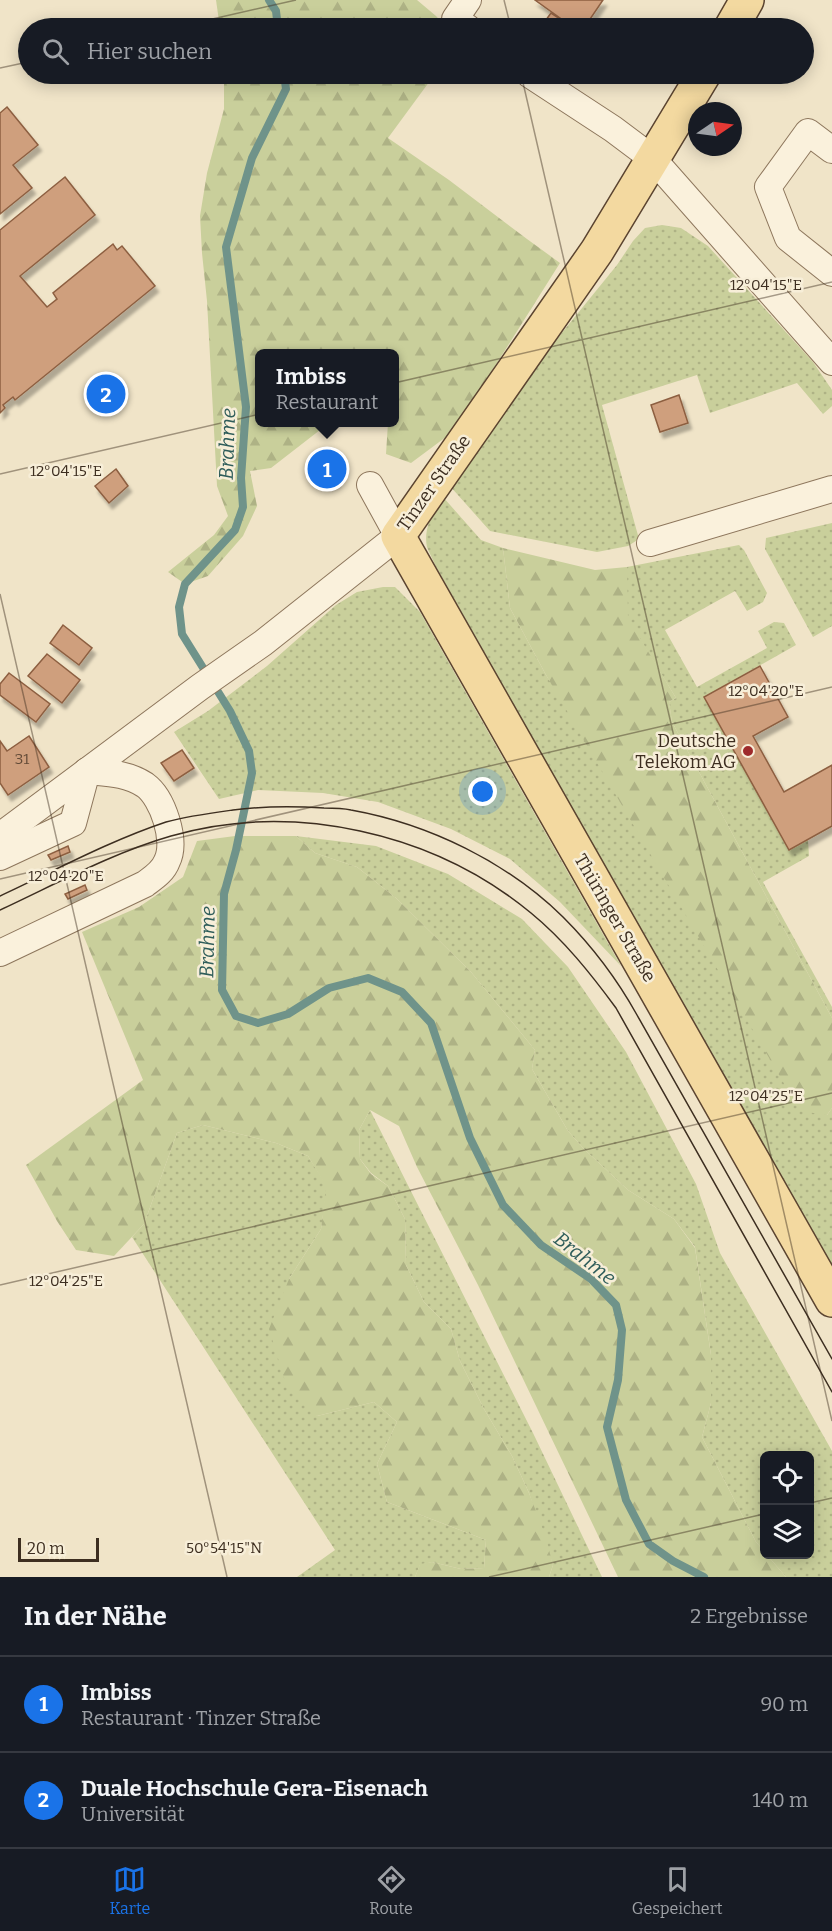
<!DOCTYPE html>
<html lang="de">
<head>
<meta charset="utf-8">
<style>
  :root { --surface:#171b24; --page:#20242c; --text:#f1f3f6; --muted:#9ea1a6; --line:#363941; --accent:#1a73e8 }
  body { margin:0; font-family:Bitter,serif; background:var(--page); color:var(--text) }
  .controls { position:absolute; right:18px; bottom:18px; display:grid; overflow:hidden; border-radius:9px; box-shadow:0 3px 15px #0003 }
  .controls button { width:54px; height:54px; display:grid; place-items:center; padding:0; border:0; border-bottom:2px solid var(--line); background:var(--surface); color:var(--text); font:30px sans-serif }
  .compass { position:absolute; left:688px; top:102px; width:54px; height:54px; border-radius:50%; background:var(--surface); box-shadow:0 3px 15px #0003; rotate:77deg }
  .scale { position:absolute; left:18px; bottom:15px; width:81px; box-sizing:border-box; padding-left:6px; border:3px solid #3d2e20; border-top:0; font-size:16px; line-height:21px; white-space:nowrap; color:#3d2e20; -webkit-text-stroke:4px #f7eed8; paint-order:stroke }
  .you { position:absolute; left:483px; top:792px; width:21px; height:21px; margin:-15px; border:4px solid #fff; border-radius:50%; background:#1a73e8; box-shadow:0 0 0 9px #1a73e833 }
  .badge { display:grid; place-items:center; width:39px; height:39px; border-radius:50%; background:var(--accent); color:#fff; font-size:20px; font-weight:700 }
  .pin { position:absolute; translate:-50% -50%; border:3px solid #fff; box-shadow:0 2px 6px #0006 }
  .popup { position:absolute; left:255px; top:349px; width:144px; height:78px; box-sizing:border-box; display:grid; place-content:center; border-radius:9px; background:var(--surface); filter:drop-shadow(0 2px 4px #0005); font-size:20px; white-space:nowrap; color:var(--muted) }
  .popup b { font-size:22px; color:var(--text) }
  .popup::after { content:''; position:absolute; left:50%; top:100%; margin-left:-12px; border:12px solid transparent; border-top-color:var(--surface) }
  .list { margin:0; padding:0; list-style:none }
  h2 { display:flex; justify-content:space-between; align-items:center; height:78px; margin:0; padding:0 24px; font-size:26px }
  h2 small { font-size:20px; font-weight:400; color:var(--muted) }
  .list li { display:grid; grid-template-columns:39px 1fr auto; gap:18px; align-items:center; box-sizing:border-box; height:96px; padding:0 24px; border-top:2px solid var(--line) }
  .list b { display:block; font-size:22px; white-space:nowrap }
  .list p { margin:0; font-size:20px; white-space:nowrap; color:var(--muted) }
  .list em { font-size:20px; font-style:normal; color:var(--muted) }
  .icon { flex:none; width:33px; height:33px; fill:none; stroke:currentColor; stroke-width:2; stroke-linecap:round; stroke-linejoin:round }
  .map { position:relative; flex:none; width:832px; height:1577px; overflow:hidden }
  .search { position:absolute; background:var(--surface); box-shadow:0 3px 15px #0003; left:18px; right:18px; top:18px; height:66px; display:flex; align-items:center; gap:15px; box-sizing:border-box; padding:0 21px; border-radius:33px; color:var(--muted); font-size:22px }
  .sheet { height:270px; background:var(--surface) }
  nav { display:flex; justify-content:space-around; align-items:center; box-sizing:border-box; height:84px; border-top:2px solid var(--line); background:var(--surface); font-size:16px; color:var(--muted) }
  nav a { display:grid; justify-items:center; gap:3px }
  nav .on { color:var(--accent) }
  .map>svg:first-child { display:block }
  .grass { fill:url(#grass-dots) }
  .forest { fill:url(#forest-firs) }
  .lines { fill:none; stroke-linecap:round; stroke-linejoin:round }
  .stream { stroke:#6f938a; stroke-width:8 }
  .building { fill:#cf9f7d; stroke:#8d5f41; stroke-width:1.5; filter:url(#shadow) }
  .minor-casing { stroke:#8d765c; stroke-width:28 }
  .major-casing { stroke:#5b4430; stroke-width:36 }
  .minor { stroke:#faf1dc; stroke-width:26 }
  .major { stroke:#f3d9a0; stroke-width:33 }
  .tram { stroke:#3d2e20; stroke-width:1.5 }
  .ticks { fill:none; stroke:#3d2e20; stroke-width:1.5; stroke-opacity:0.45 }
  .poi-dot { fill:#9e2a2b; stroke:#f7eed8; stroke-width:2 }
  .labels { text-anchor:middle; dominant-baseline:central; stroke-width:5; stroke-linejoin:round; paint-order:stroke }
  .number-label { font-size:15px; fill:#624a37 }
  .street-label { font-size:18px; fill:#3d2e20; stroke:#f7eed8 }
  .poi-label { font-size:18px; fill:#3d2e20; stroke:#f7eed8; text-anchor:end }
  .water-label { font-size:20px; font-style:italic; fill:#2f5d5a; stroke:#f7eed8 }
  .ticks-label { font-size:15px; text-anchor:middle; fill:#3d2e20; stroke:#f7eed8; stroke-width:5; stroke-linejoin:round; paint-order:stroke }
</style>
</head>
<body>
<div class="map">
<svg width="832" height="1577" viewBox="0 0 832 1577">
  <defs>
    <pattern id="grass-dots" width="8" height="8" patternUnits="userSpaceOnUse" patternTransform="scale(1.5)"><rect width="8" height="8" fill="#c9cf9b"/><path d="M2 2h.1M6 6h.1" fill="none" stroke="#aeb285" stroke-width="1.8" stroke-linecap="round"/></pattern>
    <pattern id="forest-firs" width="22" height="20" patternUnits="userSpaceOnUse" patternTransform="scale(1.5)"><rect width="22" height="20" fill="#c9cf9b"/><path d="M5 1l3.5 6h-7zM16 11l3.5 6h-7z" fill="#aeb285"/></pattern>
    <filter id="shadow"><feDropShadow dx="3.5" dy="6" stdDeviation="1.5" flood-color="#0004"/></filter>
  </defs>
  <rect width="100%" height="100%" fill="#f0e4c8"/>
  <g class="grass">
    <path d="M662 225 681 228 708 246 813 362 832 390V406L823 414 797 383 710 413 697 375 602 405 639 539 628 546 597 552 490 531 449 485 539 361 617 265 633 241 645 228Z"/>
    <path d="M443 497 481 540 503 548 510 608 546 675 827 1115 832 1108V1271L435 565C433 559 429 553 427 547 423 529 433 511 443 497Z"/>
    <path d="M832 523V626L813 637 765 549 766 538Z"/>
    <path d="M739 545 744 550 767 593 763 602 747 611 735 591 665 630 697 687 767 648 758 631 774 622 784 623 796 645 704 697 789 850 808 840 809 856 763 882 832 1007V1018L672 722 669 702 676 698 627 618V567Z"/>
    <path d="M383 587H395L420 612 621 966 560 902 510 859 451 829 378 802 323 793 258 790 219 799 174 732 208 711 267 666 336 605 357 592Z"/>
    <path d="M296 836 376 846 448 874 522 919 568 967 626 1052 696 1184 720 1253 832 1451V1577H786L767 1555 810 1554V1456H764V1551L756 1542 702 1437 711 1403V1355L695 1247 674 1219 628 1190 584 1149 568 1131 532 1069 535 1050 471 972 396 898 357 867 315 853Z"/>
    <path d="M370 1110 533 1433 602 1577H549L553 1565 529 1493 512 1456 484 1409 460 1361 451 1329 424 1302 406 1265 405 1219 388 1186 371 1173 360 1159 359 1130Z"/>
    <path d="M203 1125 276 1143 308 1156 327 1186 321 1229 289 1279 317 1416 374 1402 397 1422 377 1464 387 1502 486 1540 484 1568 461 1569 432 1562 420 1565 415 1577H297L335 1550 132 1237 144 1224 177 1133Z"/>
  </g>
  <g class="forest">
    <path d="M216 0H417L436 16 447 28H220Z"/>
    <path d="M224 74H435L388 138 449 180 527 239 560 263 454 431 411 463 386 454 388 423 394 422V354H260V422L329 423 271 468 250 471 257 506 243 536 208 576 185 584 168 572 214 535 228 516 217 486 207 301 202 253 200 216 207 173 224 109Z"/>
    <path d="M503 548 595 570 627 567 628 618 676 698 669 702 672 722 832 1018V1108L827 1115 800 1111 546 675 510 608Z"/>
    <path d="M235 836H296L315 853 357 867 396 898 471 972 535 1050 532 1069 568 1131 584 1149 628 1190 674 1219 695 1248 711 1355V1403L702 1437 756 1542 764 1551V1554L767 1555 786 1577H618L478 1285 417 1167 399 1126 370 1110 359 1130 360 1159 371 1174 388 1186 405 1219 406 1265 424 1302 451 1329 460 1361 484 1409 512 1456 529 1493 545 1535 553 1565 549 1577H415L420 1564 432 1562 461 1569 484 1568 486 1540 387 1502 377 1464 397 1422 374 1402 317 1416 284 1378 269 1329 289 1279 321 1229 326 1186 308 1156 276 1143 203 1125 177 1133 144 1224 114 1256 76 1250 57 1221 26 1165 143 1080 82 932 139 907 183 877 197 841Z"/>
  </g>
  <g class="lines">
    <g class="stream">
      <path d="M269 0 276 11 278 28"/>
      <path d="M284 74 286 89 252 158 226 247 246 407 241 478 243 507 235 530 185 584 179 607 182 634 230 711 249 751 252 773 236 850 224 894 222 990 236 1016 258 1023 288 1014 329 988 368 978 402 992 431 1023 470 1138 503 1205 541 1245 591 1279 616 1305 622 1330 618 1380 607 1427 626 1500 649 1544 673 1561 704 1577"/>
    </g>
  </g>
  <g class="building">
    <path d="M535 0H603L584 28H574Z"/>
    <path d="M551 13 574 28H540Z"/>
    <path d="M7 107 38 145 13 165 32 188 0 214V113Z"/>
    <path d="M65 177 95 215 20 276 47 307 57 299 53 293 113 244 117 250 122 246 155 286 15 400 13 397 3 405 5 408 0 413V230Z"/>
    <path d="M679 395 688 423 660 432 651 405Z"/>
    <path d="M327 454 336 481 327 484 318 458Z"/>
    <path d="M116 469 128 486 109 503 95 486Z"/>
    <path d="M63 625 92 648 79 665 50 643Z"/>
    <path d="M47 654 80 680 62 703 28 676Z"/>
    <path d="M760 666 788 717 753 736 784 792 832 765V826L789 850 704 697Z"/>
    <path d="M9 673 50 704 36 722 0 695V684Z"/>
    <path d="M29 736 49 767 8 795 0 783V741L7 751Z"/>
    <path d="M182 750 194 768 174 781 161 763Z"/>
    <path d="M68 846 70 852 51 860 48 855Z"/>
    <path d="M85 885 87 890 68 899 65 894Z"/>
  </g>
  <g class="lines">
    <defs>
      <g id="minor">
        <path d="M468 28 455 19 468 0"/>
        <path d="M529 74 613 129 653 159 832 362"/>
        <path d="M832 150 808 132 768 187 788 238 832 273"/>
        <path d="M650 543 832 489"/>
        <path d="M0 836 200 687 263 643 398 536 370 485"/>
        <path d="M0 857 73 823 87 771"/>
        <path d="M0 953 145 884C153 878 163 872 167 861 177 841 163 798 145 785 127 773 107 773 87 771"/>
      </g>
      <g id="major">
        <path d="M731 28 747 0"/>
        <path d="M704 74 597 251 398 536 832 1300"/>
      </g>
    </defs>
    <use href="#minor" class="minor-casing"/>
    <use href="#major" class="major-casing"/>
    <use href="#minor" class="minor"/>
    <use href="#major" class="major"/>
    <g class="tram">
      <path d="M0 896C54 871 109 841 166 822 188 816 211 813 233 810 264 806 293 806 324 808 333 808 342 808 351 810 429 824 507 862 563 917 592 946 617 979 637 1015L832 1359"/>
      <path d="M0 910C56 884 112 853 171 836 293 801 433 832 531 913 564 940 591 974 616 1008L832 1392"/>
    </g>
  </g>
  <path class="ticks" d="M504 0 511 28M173 28 296 0M0 68 28 62M521 74 832 1421M0 474 832 282M0 594 227 1577M0 879 832 687M0 1285 832 1093M810 1503 832 1498M489 1577 764 1514"/>
  <circle class="poi-dot" cx="748" cy="751" r="6"/>
  <g class="labels">
    <g class="number-label">
      <text x="22" y="759">31</text>
    </g>
    <g class="street-label">
      <text transform="translate(434 483) rotate(-55)">Tinzer Straße</text>
      <text transform="translate(615 918) rotate(60)">Thüringer Straße</text>
    </g>
    <g class="poi-label">
      <text x="736" y="741">Deutsche<tspan x="736" dy="21">Telekom AG</tspan></text>
    </g>
    <g class="water-label">
      <text transform="translate(227 444) rotate(-88)">Brahme</text>
      <text transform="translate(207 942) rotate(-89)">Brahme</text>
      <text transform="translate(585 1258) rotate(38)">Brahme</text>
    </g>
  </g>
  <g class="ticks-label">
    <text x="766" y="290">12°04'15"E</text>
    <text x="66" y="476">12°04'15"E</text>
    <text x="766" y="696">12°04'20"E</text>
    <text x="66" y="881">12°04'20"E</text>
    <text x="766" y="1101">12°04'25"E</text>
    <text x="66" y="1286">12°04'25"E</text>
    <text x="224" y="1553">50°54'15"N</text>
  </g>
</svg>
<div class="controls">
<button><svg class="icon" aria-label="locate" viewBox="0 0 24 24"><circle cx="12" cy="12" r="6"/><path d="M12 2v4M12 18v4M2 12h4M18 12h4"/></svg></button>
<button><svg class="icon" aria-label="layers" viewBox="0 0 24 24"><path d="M12 4l9 5-9 5-9-5zM3 14l9 5 9-5"/></svg></button>
</div>
<svg class="compass" viewBox="-18 -18 36 36"><path d="M0-13l5 13h-10z" fill="#e53935"/><path d="M0 13l5-13h-10z" fill="#9ea1a6"/></svg>
<div class="scale">20 m</div>
<div class="you"></div>
<div class="pin badge" style="left:327px;top:469px">1</div>
<div class="popup"><b>Imbiss</b>Restaurant</div>
<div class="pin badge" style="left:106px;top:394px">2</div>
<div class="search"><svg class="icon" aria-label="search" viewBox="0 0 24 24"><circle cx="10" cy="10" r="6"/><path d="M15 15l6 6"/></svg>Hier suchen</div>
</div>
<section class="sheet">
<h2>In der Nähe<small>2 Ergebnisse</small></h2>
<ul class="list">
<li><span class="badge">1</span><div><b>Imbiss</b><p>Restaurant · Tinzer Straße</p></div><em>90 m</em></li>
<li><span class="badge">2</span><div><b>Duale Hochschule Gera-Eisenach</b><p>Universität</p></div><em>140 m</em></li>
</ul>
</section>
<nav>
<a class="on"><svg class="icon" aria-label="map" viewBox="0 0 24 24"><path d="M3 6l6-2 6 2 6-2v14l-6 2-6-2-6 2zM9 4v14M15 6v14"/></svg>Karte</a>
<a><svg class="icon" aria-label="directions" viewBox="0 0 24 24"><path d="M12 3l9 9-9 9-9-9zM9 14v-3h6M13 9l2 2-2 2"/></svg>Route</a>
<a><svg class="icon" aria-label="saved" viewBox="0 0 24 24"><path d="M7 4h10v16l-5-4-5 4z"/></svg>Gespeichert</a>
</nav>
</body>
</html>
